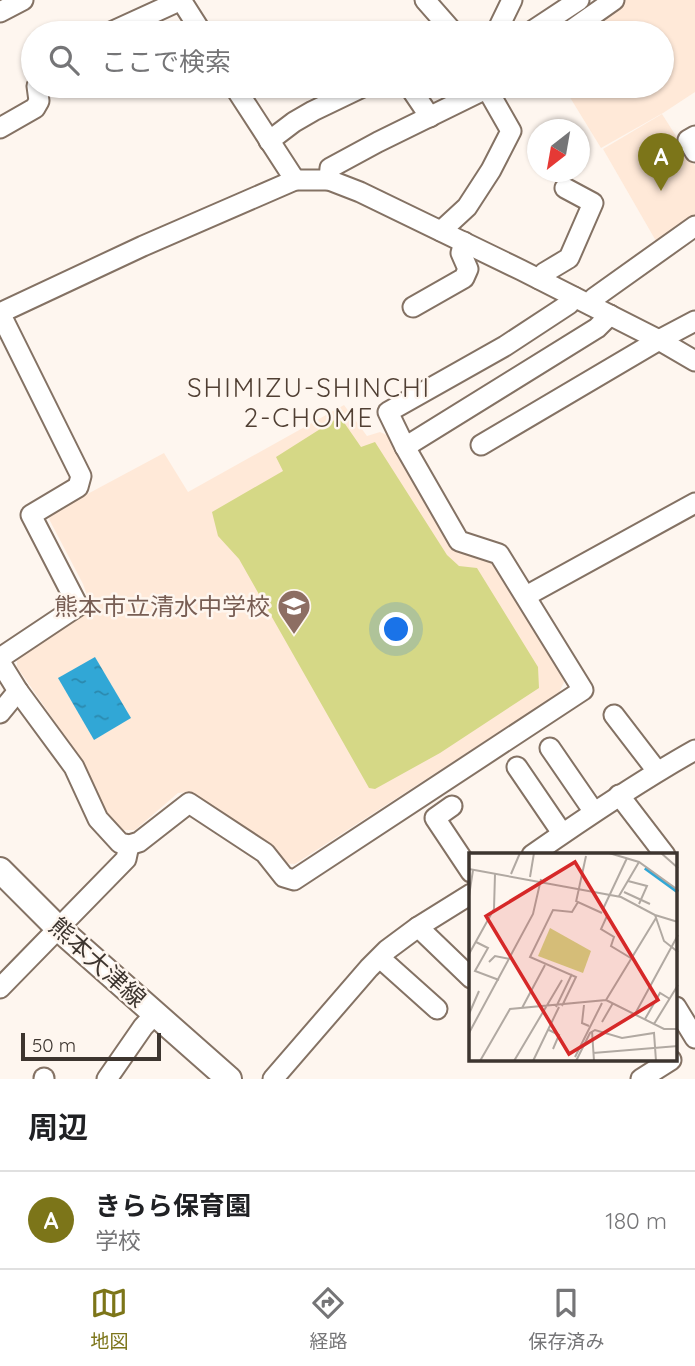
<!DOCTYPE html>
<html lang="ja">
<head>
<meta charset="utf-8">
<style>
  :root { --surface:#fff; --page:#f2f2f2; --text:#202124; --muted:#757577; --line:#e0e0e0; --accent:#7c7519 }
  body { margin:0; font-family:Quicksand,"Noto Sans JP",sans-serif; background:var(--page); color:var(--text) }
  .compass { position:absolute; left:527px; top:119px; width:63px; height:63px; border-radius:50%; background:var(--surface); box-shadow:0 2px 5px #0004; rotate:211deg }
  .scale { position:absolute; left:21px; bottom:18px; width:140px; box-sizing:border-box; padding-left:7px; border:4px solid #3d352f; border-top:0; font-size:19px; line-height:24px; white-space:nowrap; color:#3d352f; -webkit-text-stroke:5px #fef6ef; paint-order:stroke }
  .you { position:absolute; left:397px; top:630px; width:24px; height:24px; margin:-18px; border:5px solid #fff; border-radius:50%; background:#1a73e8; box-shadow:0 0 0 10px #1a73e833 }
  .badge { display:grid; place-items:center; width:46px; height:46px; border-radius:50%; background:var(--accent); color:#fff; font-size:23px; font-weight:700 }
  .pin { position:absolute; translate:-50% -58px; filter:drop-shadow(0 2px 4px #0008) }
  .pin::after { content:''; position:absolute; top:37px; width:24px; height:21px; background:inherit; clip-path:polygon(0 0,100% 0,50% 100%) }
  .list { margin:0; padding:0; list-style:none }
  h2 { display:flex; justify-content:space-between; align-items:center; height:91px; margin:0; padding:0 28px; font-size:30px }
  h2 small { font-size:23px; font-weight:400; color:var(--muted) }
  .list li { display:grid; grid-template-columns:46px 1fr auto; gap:21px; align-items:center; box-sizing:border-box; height:98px; padding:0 28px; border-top:2px solid var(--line) }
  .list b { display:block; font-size:26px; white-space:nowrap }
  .list p { margin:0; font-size:23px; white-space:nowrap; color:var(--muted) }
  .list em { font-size:23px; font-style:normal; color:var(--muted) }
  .icon { flex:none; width:38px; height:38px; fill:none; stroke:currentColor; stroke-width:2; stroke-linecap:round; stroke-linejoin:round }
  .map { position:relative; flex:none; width:695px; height:1079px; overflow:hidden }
  .search { position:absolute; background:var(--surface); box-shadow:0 2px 5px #0004; left:21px; right:21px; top:21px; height:77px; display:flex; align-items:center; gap:18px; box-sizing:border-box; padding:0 24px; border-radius:38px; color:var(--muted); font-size:26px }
  .sheet { height:189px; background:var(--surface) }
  nav { display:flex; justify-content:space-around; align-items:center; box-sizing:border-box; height:98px; border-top:2px solid var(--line); background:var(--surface); font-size:19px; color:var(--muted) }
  nav a { display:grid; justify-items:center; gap:4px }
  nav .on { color:var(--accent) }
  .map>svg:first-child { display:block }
  .built { fill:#ffe9d8 }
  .grass { fill:#d5d886 }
  .water { fill:url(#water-ripples) }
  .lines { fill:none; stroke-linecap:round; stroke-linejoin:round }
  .minor-casing { stroke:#847264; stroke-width:23 }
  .major-casing { stroke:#847264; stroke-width:28 }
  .minor { stroke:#fff; stroke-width:19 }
  .major { stroke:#fff; stroke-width:24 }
  .labels { text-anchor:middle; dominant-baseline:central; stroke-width:5; stroke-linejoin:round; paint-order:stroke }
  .education-label { font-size:24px; fill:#785e54; stroke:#fef6ef; text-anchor:end }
  .street-label { font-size:24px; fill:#3d352f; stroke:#fef6ef }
  .neighbourhood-label { font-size:26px; letter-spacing:2px; fill:#503f33; stroke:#fef6ef }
  .inset-river { fill:none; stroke:#31a7d6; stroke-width:3.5 }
  .inset-road { fill:none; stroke:#b1a9a2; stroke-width:2 }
  .view { fill:#d62828; fill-opacity:0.15; stroke:#d62828; stroke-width:3.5 }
  .inset-edge { fill:none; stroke:#3d352f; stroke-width:3.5 }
</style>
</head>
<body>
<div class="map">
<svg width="695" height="1079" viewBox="0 0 695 1079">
  <defs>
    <pattern id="water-ripples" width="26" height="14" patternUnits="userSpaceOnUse" patternTransform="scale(1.75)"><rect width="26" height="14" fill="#31a7d6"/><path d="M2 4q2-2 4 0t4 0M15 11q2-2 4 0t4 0" fill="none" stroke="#2b89ae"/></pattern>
  </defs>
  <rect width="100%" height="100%" fill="#fef6ef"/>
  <g class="built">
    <path d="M621 0H695V92L663 113 601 148 563 86H662V33H573Z"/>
    <path d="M662 114 695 166V215L656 241 603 149Z"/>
    <path d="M344 405 367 436 380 432 389 436 457 546 489 556 564 674V682L559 693 295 864 282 863 267 842 191 792 178 793 135 830H123L102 808 80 758 17 667V656L81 616 87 607 88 598 83 584 49 519 52 513 164 453 188 492Z"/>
  </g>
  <path class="grass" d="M336 419 343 421 361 447 375 442 447 555 459 566 477 568 538 667 539 688 440 753 375 789 369 788 239 559 218 536 212 512 283 471 276 457Z"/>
  <path class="water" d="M95 657 131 718 94 740 58 678Z"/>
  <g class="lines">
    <defs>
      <g id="minor">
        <path d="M181 0 202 33"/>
        <path d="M425 0 454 33"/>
        <path d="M0 12 23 0"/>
        <path d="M109 33 181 0"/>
        <path d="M496 33 512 0"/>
        <path d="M529 33 579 0"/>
        <path d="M567 33 614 0"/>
        <path d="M234 86 295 180"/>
        <path d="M409 86 430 117"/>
        <path d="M0 128 35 108 39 101 37 86"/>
        <path d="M695 136 688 140 695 152"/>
        <path d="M269 141 294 122 313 111 365 86"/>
        <path d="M329 180 330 168 378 142 492 86"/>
        <path d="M441 231 467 207 491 170 511 131 487 89"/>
        <path d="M539 279 544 273 569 258 593 203 565 188"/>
        <path d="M591 305 594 298 695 226"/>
        <path d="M413 307 464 278 468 269 461 253 464 242"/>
        <path d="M0 313 143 246 295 180H329L360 192 521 270 659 340 695 361"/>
        <path d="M481 445 659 340 695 321"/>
        <path d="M405 447 597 328 610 315"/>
        <path d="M526 596 695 503"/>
        <path d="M0 658 78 606 31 515 78 487 81 476 0 313"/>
        <path d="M0 662 18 691 74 767 98 819 120 843 129 845 139 842 189 803 265 853 284 877 294 880 583 690 499 554 459 541 405 447 388 412 505 346 569 304 574 297"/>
        <path d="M0 713 18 691"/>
        <path d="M614 715 657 771"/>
        <path d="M550 748 594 812"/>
        <path d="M517 767 562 833"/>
        <path d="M619 795 665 855"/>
        <path d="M452 806 435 818 471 872"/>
        <path d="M532 855C585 818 638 782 695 750"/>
        <path d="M418 927 471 978"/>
        <path d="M380 958 437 1009"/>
        <path d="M0 988 126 859 129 845"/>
        <path d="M676 1007 695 1038"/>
        <path d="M44 1079V1078"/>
        <path d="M107 1079 143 1027 155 1014"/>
        <path d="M273 1079 369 968 387 950 418 927 471 894"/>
        <path d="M641 1079 671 1060"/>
      </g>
      <path id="major" d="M0 870 58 928 229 1079"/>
    </defs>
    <use href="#minor" class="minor-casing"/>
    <use href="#major" class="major-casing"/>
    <use href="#minor" class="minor"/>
    <use href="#major" class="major"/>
  </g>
  <defs>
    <symbol id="school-pin" viewBox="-11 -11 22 30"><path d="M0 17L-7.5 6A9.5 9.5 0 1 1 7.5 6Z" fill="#8d6e63" stroke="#fef6ef"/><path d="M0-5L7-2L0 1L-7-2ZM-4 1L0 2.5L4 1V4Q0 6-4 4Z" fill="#fff"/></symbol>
  </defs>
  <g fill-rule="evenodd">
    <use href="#school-pin" x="275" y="587" width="38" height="52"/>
  </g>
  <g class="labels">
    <g class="education-label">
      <text x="270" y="606">熊本市立清水中学校</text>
    </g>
    <g class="street-label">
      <text transform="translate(98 962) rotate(42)">熊本大津線</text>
    </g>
    <g class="neighbourhood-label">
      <text x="309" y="387">SHIMIZU-SHINCHI<tspan x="309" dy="30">2-CHOME</tspan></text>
    </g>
  </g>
  <g transform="translate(469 853)">
    <rect width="208" height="208" fill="#fef6ef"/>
    <path d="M81 75 122 98 114 120 69 103Z" fill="#d5d886"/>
    <path class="inset-river" d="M176 15 209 39"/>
    <path class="inset-road" d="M140 0 170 9 209 37M192 0 209 15M158 5 134 56 138 63 132 76 145 84 142 93 165 107M0 16 152 44 186 62 195 88 209 99M42 21 51 0M61 24 65 0M159 28 178 33 170 51M155 39 181 51M0 43 4 17M150 43 170 9M107 49 117 3M186 62 209 69M7 89 19 95 6 118 30 127M0 101 25 56 26 21M20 109 26 103 41 106M137 147 195 176H209M115 152 113 170 120 173M93 153 107 124 61 104 84 57 103 59 109 49 133 60M87 154 103 121M53 155 76 112M0 161 10 138M166 161 209 82M176 166 191 140 201 146M133 169 144 150M185 171 209 132M80 177 90 182 84 196M123 178 125 208M0 180 64 61 72 26M124 200 209 193M106 204 133 150M11 208 41 156 137 147 187 65M45 208 93 127M64 208 90 154M107 208 121 180 126 177 153 185 185 180 187 208"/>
    <path class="view" d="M106 9 189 147 100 201 17 63Z"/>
    <rect width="208" height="208" class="inset-edge"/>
  </g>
</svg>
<svg class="compass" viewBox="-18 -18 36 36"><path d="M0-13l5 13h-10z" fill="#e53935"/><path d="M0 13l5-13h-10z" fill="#757577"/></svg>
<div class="scale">50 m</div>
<div class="you"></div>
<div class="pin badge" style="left:661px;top:191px">A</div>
<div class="search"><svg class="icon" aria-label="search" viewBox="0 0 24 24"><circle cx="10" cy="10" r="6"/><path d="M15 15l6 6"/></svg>ここで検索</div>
</div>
<section class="sheet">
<h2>周辺<small></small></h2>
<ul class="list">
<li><span class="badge">A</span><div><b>きらら保育園</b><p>学校</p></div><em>180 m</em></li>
</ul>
</section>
<nav>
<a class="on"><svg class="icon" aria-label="map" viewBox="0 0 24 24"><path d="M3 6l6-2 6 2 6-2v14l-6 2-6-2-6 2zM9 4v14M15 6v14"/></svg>地図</a>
<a><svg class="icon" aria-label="directions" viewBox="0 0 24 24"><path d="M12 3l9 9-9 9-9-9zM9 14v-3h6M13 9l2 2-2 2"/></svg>経路</a>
<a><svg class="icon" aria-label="saved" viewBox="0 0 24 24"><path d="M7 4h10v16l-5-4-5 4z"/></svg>保存済み</a>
</nav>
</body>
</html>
